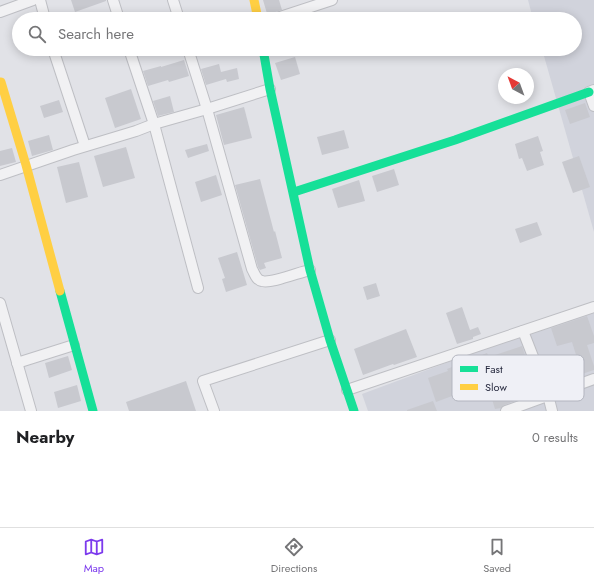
<!DOCTYPE html>
<html lang="en">
<head>
<meta charset="utf-8">
<style>
  :root { --surface:#fff; --page:#f6f6f6; --text:#202124; --muted:#757577; --line:#e0e0e0; --accent:#7c3aed }
  body { margin:0; font-family:Jost,sans-serif; background:var(--page); color:var(--text) }
  .compass { position:absolute; left:498px; top:68px; width:36px; height:36px; border-radius:50%; background:var(--surface); box-shadow:0 2px 10px #0003; rotate:319deg }
  .list { margin:0; padding:0; list-style:none }
  h2 { display:flex; justify-content:space-between; align-items:center; height:52px; margin:0; padding:0 16px; font-size:17px }
  h2 small { font-size:13px; font-weight:400; color:var(--muted) }
  .icon { flex:none; width:22px; height:22px; fill:none; stroke:currentColor; stroke-width:2; stroke-linecap:round; stroke-linejoin:round }
  .map { position:relative; flex:none; width:594px; height:411px; overflow:hidden }
  .search { position:absolute; background:var(--surface); box-shadow:0 2px 10px #0003; left:12px; right:12px; top:12px; height:44px; display:flex; align-items:center; gap:10px; box-sizing:border-box; padding:0 14px; border-radius:22px; color:var(--muted); font-size:15px }
  .sheet { height:116px; background:var(--surface) }
  nav { display:flex; justify-content:space-around; align-items:center; box-sizing:border-box; height:56px; border-top:1px solid var(--line); background:var(--surface); font-size:11px; color:var(--muted) }
  nav a { display:grid; justify-items:center; gap:2px }
  nav .on { color:var(--accent) }
  .map>svg:first-child { display:block }
  .built { fill:#d1d3dc }
  .building { fill:#c8c9cf }
  .lines { fill:none; stroke-linecap:round; stroke-linejoin:round }
  .street-casing { stroke:#bebfc4; stroke-width:12 }
  .street { stroke:#f1f1f3; stroke-width:10 }
  .fast { stroke:#16e098; stroke-width:9 }
  .slow { stroke:#ffcf43; stroke-width:9 }
  .key { fill:#eff0f6; stroke:#b3b5bf; stroke-width:1 }
  .key-label { font-size:11px; fill:#282b40 }
</style>
</head>
<body>
<div class="map">
<svg width="594" height="411" viewBox="0 0 594 411">
  <rect width="100%" height="100%" fill="#e1e2e7"/>
  <g class="built">
    <path d="M528 0H594V232L542 49H575V19H533Z"/>
    <path d="M594 308V411H368L362 394Z"/>
  </g>
  <g class="building">
    <path d="M71 0H106V1L75 12Z"/>
    <path d="M263 0H279L282 10 272 13 268 17Z"/>
    <path d="M295 57 300 74 281 80 275 63Z"/>
    <path d="M184 60 189 76 169 82 168 80 148 86 143 71 161 66V67Z"/>
    <path d="M219 64 221 72 237 68 239 79 227 82 226 79 206 85 201 69Z"/>
    <path d="M131 89 141 119 115 128 105 98Z"/>
    <path d="M170 96 174 112 158 116 153 101Z"/>
    <path d="M59 100 63 112 44 118 40 106Z"/>
    <path d="M585 103 590 117 570 124 565 110Z"/>
    <path d="M244 107 252 138 224 145 216 115Z"/>
    <path d="M344 130 349 148 322 155 317 137Z"/>
    <path d="M49 135 53 150 32 156 28 141Z"/>
    <path d="M538 136 543 151 540 152 544 165 527 171 522 158 519 159 515 144Z"/>
    <path d="M207 144 209 151 188 158 185 150Z"/>
    <path d="M126 147 135 178 103 187 94 156Z"/>
    <path d="M12 148 16 162 0 166V151Z"/>
    <path d="M579 156 590 187 573 193 562 162Z"/>
    <path d="M79 162 88 197 66 203 57 167Z"/>
    <path d="M394 169 399 185 377 192 372 176Z"/>
    <path d="M216 175 222 195 201 202 195 182Z"/>
    <path d="M260 179 274 232 275 231 282 258 264 263 266 268 260 270 258 267 235 185Z"/>
    <path d="M359 180 365 201 338 208 332 189Z"/>
    <path d="M537 222 542 235 520 243 515 229Z"/>
    <path d="M237 252 247 285 226 292 222 279 225 278 218 258Z"/>
    <path d="M376 283 380 296 367 300 363 287Z"/>
    <path d="M462 307 470 330 478 327 481 334 473 337V339L457 344 446 313Z"/>
    <path d="M587 316 594 336V343L587 345 594 366V370L582 374 572 342 557 346 551 328Z"/>
    <path d="M406 329 417 357 394 365 393 364 363 375 354 349Z"/>
    <path d="M522 346 526 358 494 369 503 399 536 388 538 392 504 405 501 408 495 409 487 383 436 402 428 378 448 371 447 369 487 353 489 357Z"/>
    <path d="M68 356 72 370 49 378 45 363Z"/>
    <path d="M186 381 196 411H129L126 402Z"/>
    <path d="M77 385 81 401 58 408 54 392Z"/>
    <path d="M433 401 437 411H407V410Z"/>
  </g>
  <g class="lines">
    <defs>
      <g id="street">
        <path d="M40 0 45 19"/>
        <path d="M113 0 119 19"/>
        <path d="M173 0 179 19"/>
        <path d="M0 12 33 0"/>
        <path d="M274 19 332 0"/>
        <path d="M53 49 85 146"/>
        <path d="M129 49 154 124 198 288"/>
        <path d="M188 49 207 109 252 269C255 274 256 280 262 281 270 284 300 272 310 270"/>
        <path d="M594 90 589 92 594 106"/>
        <path d="M0 175 73 150 136 131 154 124 207 109 270 89"/>
        <path d="M0 303 31 411"/>
        <path d="M523 331 548 395 552 411"/>
        <path d="M17 363 74 345"/>
        <path d="M347 390 594 307"/>
        <path d="M214 411 203 381 330 340"/>
        <path d="M506 411 594 379"/>
      </g>
    </defs>
    <use href="#street" class="street-casing"/>
    <use href="#street" class="street"/>
    <g class="fast">
      <path d="M263 49 270 89 310 270 330 340 354 411"/>
      <path d="M294 192 455 140 589 92"/>
      <path d="M60 291 93 411"/>
    </g>
    <g class="slow">
      <path d="M254 0 258 19"/>
      <path d="M1 82 26 165 60 291"/>
    </g>
  </g>
  <rect x="452" y="355" width="132" height="46" rx="6" class="key"/>
  <rect x="460" y="366" width="18" height="6" fill="#16e098"/>
  <rect x="460" y="384" width="18" height="6" fill="#ffcf43"/>
  <g class="key-label">
    <text x="485" y="373">Fast</text>
    <text x="485" y="391">Slow</text>
  </g>
</svg>
<svg class="compass" viewBox="-18 -18 36 36"><path d="M0-13l5 13h-10z" fill="#e53935"/><path d="M0 13l5-13h-10z" fill="#757577"/></svg>
<div class="search"><svg class="icon" aria-label="search" viewBox="0 0 24 24"><circle cx="10" cy="10" r="6"/><path d="M15 15l6 6"/></svg>Search here</div>
</div>
<section class="sheet">
<h2>Nearby<small>0 results</small></h2>
<ul class="list">
</ul>
</section>
<nav>
<a class="on"><svg class="icon" aria-label="map" viewBox="0 0 24 24"><path d="M3 6l6-2 6 2 6-2v14l-6 2-6-2-6 2zM9 4v14M15 6v14"/></svg>Map</a>
<a><svg class="icon" aria-label="directions" viewBox="0 0 24 24"><path d="M12 3l9 9-9 9-9-9zM9 14v-3h6M13 9l2 2-2 2"/></svg>Directions</a>
<a><svg class="icon" aria-label="saved" viewBox="0 0 24 24"><path d="M7 4h10v16l-5-4-5 4z"/></svg>Saved</a>
</nav>
</body>
</html>
